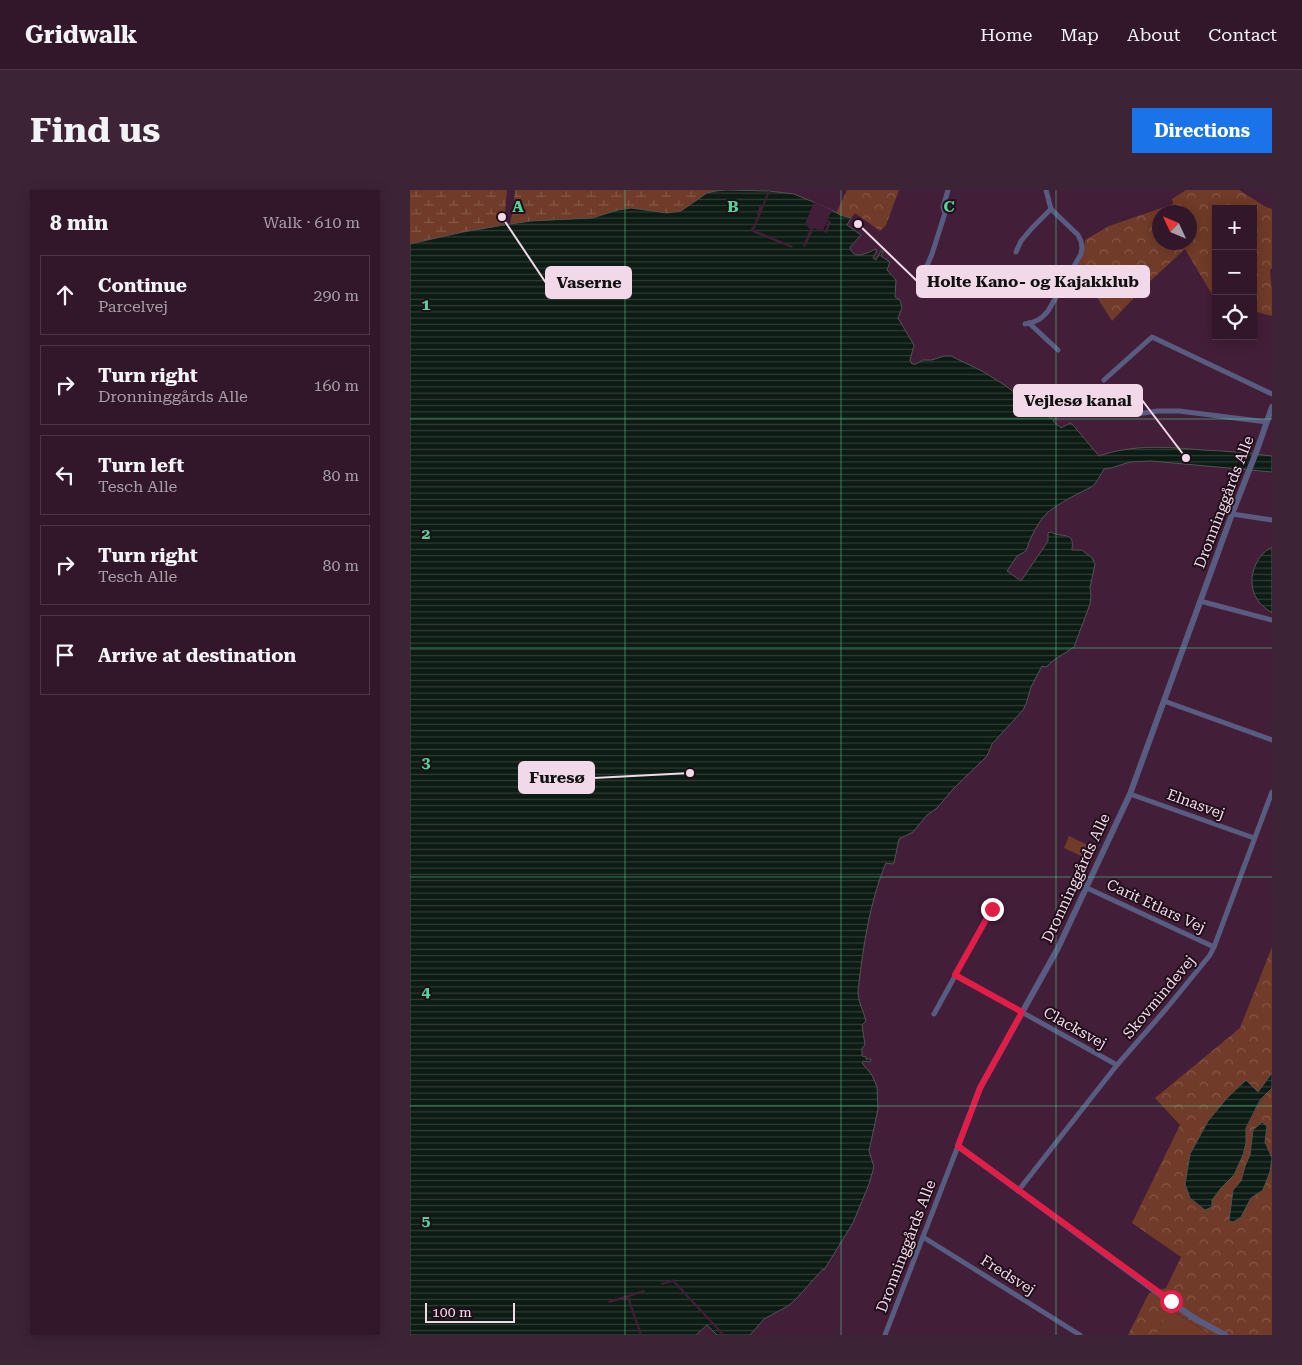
<!DOCTYPE html>
<html lang="en">
<head>
<meta charset="utf-8">
<style>
  :root { --surface:#32162a; --page:#3d2336; --text:#f1f3f6; --muted:#a89fa8; --line:#4d3547; --accent:#1a73e8 }
  body { margin:0; font-family:"Roboto Serif",serif; background:var(--page); color:var(--text) }
  .controls { position:absolute; right:15px; top:15px; display:grid; overflow:hidden; border-radius:0px; box-shadow:0 2px 12px #0003 }
  .controls button { width:45px; height:45px; display:grid; place-items:center; padding:0; border:0; border-bottom:1px solid var(--line); background:var(--surface); color:var(--text); font:25px sans-serif }
  .compass { position:absolute; left:742px; top:15px; width:45px; height:45px; border-radius:50%; background:var(--surface); box-shadow:0 2px 12px #0003; rotate:314deg }
  .scale { position:absolute; left:15px; bottom:12px; width:90px; box-sizing:border-box; padding-left:5px; border:2px solid #f2d9e9; border-top:0; font-size:14px; line-height:18px; white-space:nowrap; color:#f2d9e9; -webkit-text-stroke:4px #200f1b; paint-order:stroke }
  .stop { position:absolute; width:15px; height:15px; margin:-11px; border:4px solid #e11d48; border-radius:50%; background:#fff }
  .stop.end { background:#e11d48; border-color:#fff; box-shadow:0 1px 5px #0008 }
  .list { margin:0; padding:0; list-style:none }
  h2 { display:flex; justify-content:space-between; align-items:center; height:65px; margin:0; padding:0 20px; font-size:21px }
  h2 small { font-size:16px; font-weight:400; color:var(--muted) }
  .list li { display:grid; grid-template-columns:32px 1fr auto; gap:15px; align-items:center; box-sizing:border-box; height:80px; margin:0 10px 10px; padding:0 10px; border:1px solid var(--line); border-radius:0px }
  .list b { display:block; font-size:19px; white-space:nowrap }
  .list p { margin:0; font-size:16px; white-space:nowrap; color:var(--muted) }
  .list em { font-size:16px; font-style:normal; color:var(--muted) }
  .icon { flex:none; width:28px; height:28px; fill:none; stroke:currentColor; stroke-width:2; stroke-linecap:round; stroke-linejoin:round }
  .map { position:relative; flex:none; width:862px; height:1145px; overflow:hidden; border-radius:0px }
  header { display:flex; align-items:center; gap:30px; box-sizing:border-box; height:70px; padding:0 25px; background:var(--surface); border-bottom:1px solid var(--line) }
  header strong { font-size:24px }
  nav { display:flex; gap:28px; margin-inline-start:auto; font-size:18px }
  .intro { display:flex; align-items:center; justify-content:space-between; box-sizing:border-box; height:120px; padding:0 30px }
  h1 { margin:0; font-size:35px }
  .button { padding:12px 22px; border-radius:0px; background:var(--accent); color:#fff; font-size:18px; font-weight:700 }
  main { display:flex; gap:30px; padding:0 30px }
  aside { flex:1; background:var(--surface); border-radius:0px; box-shadow:0 2px 12px #0003 }
  .map>svg:first-child { display:block }
  .forest { fill:url(#forest-crowns); fill-rule:evenodd }
  .wetland { fill:url(#wetland-marsh) }
  .park { fill:#703b28 }
  .water { fill:url(#water-rules); stroke:#515453 }
  .pier { fill:#431e38 }
  .lines { fill:none; stroke-linecap:round; stroke-linejoin:round }
  .minor { stroke:#585c81; stroke-width:5 }
  .tertiary { stroke:#585c81; stroke-width:6 }
  .route { stroke:#e11d48; stroke-width:6 }
  .grid { fill:none; stroke:#53d396; stroke-width:1; stroke-opacity:0.55 }
  .labels { text-anchor:middle; dominant-baseline:central; stroke-width:4; stroke-linejoin:round; paint-order:stroke }
  .street-label { font-size:15px; fill:#f2d9e9; stroke:#200f1b }
  .grid-label { font-size:16px; text-anchor:middle; font-weight:bold; fill:#53d396; stroke:#200f1b; stroke-width:4; stroke-linejoin:round; paint-order:stroke }
  .leader { fill:none; stroke:#f2d9e9; stroke-width:2 }
  .callout-dot { fill:#f2d9e9; stroke:#200f1b; stroke-width:2 }
  .callout { fill:#f2d9e9; stroke:#f2d9e9; stroke-width:2 }
  .callout-label { font-size:16px; text-anchor:middle; font-weight:bold; fill:#111 }
</style>
</head>
<body>
<header>
<strong>Gridwalk</strong>
<nav><a>Home</a><a>Map</a><a>About</a><a>Contact</a></nav>
</header>
<div class="intro"><h1>Find us</h1><a class="button">Directions</a></div>
<main>
<aside>
<h2>8 min<small>Walk · 610 m</small></h2>
<ul class="list">
<li><svg class="icon" aria-label="ahead" viewBox="0 0 24 24"><path d="M12 20V5M6 11l6-6 6 6"/></svg><div><b>Continue</b><p>Parcelvej</p></div><em>290 m</em></li>
<li><svg class="icon" aria-label="right" viewBox="0 0 24 24"><path d="M7 20v-9h11M14 6l5 5-5 5"/></svg><div><b>Turn right</b><p>Dronninggårds Alle</p></div><em>160 m</em></li>
<li><svg class="icon" aria-label="left" viewBox="0 0 24 24"><path d="M17 20v-9H6M10 6l-5 5 5 5"/></svg><div><b>Turn left</b><p>Tesch Alle</p></div><em>80 m</em></li>
<li><svg class="icon" aria-label="right" viewBox="0 0 24 24"><path d="M7 20v-9h11M14 6l5 5-5 5"/></svg><div><b>Turn right</b><p>Tesch Alle</p></div><em>80 m</em></li>
<li><svg class="icon" aria-label="arrive" viewBox="0 0 24 24"><path d="M6 21V4h12l-3 4 3 4H6"/></svg><div><b>Arrive at destination</b></div></li>
</ul>
</aside>
<div class="map">
<svg width="862" height="1145" viewBox="0 0 862 1145">
  <defs>
    <pattern id="forest-crowns" width="20" height="18" patternUnits="userSpaceOnUse" patternTransform="scale(1.25)"><rect width="20" height="18" fill="#703b28"/><path d="M2 6a3 3 0 1 1 6 0M12 15a3 3 0 1 1 6 0" fill="none" stroke="#855747"/></pattern>
    <pattern id="wetland-marsh" width="20" height="14" patternUnits="userSpaceOnUse" patternTransform="scale(1.25)"><rect width="20" height="14" fill="#703b28"/><path d="M1 5h8M5 5V1M11 12h8M15 12V8" fill="none" stroke="#855747"/></pattern>
    <pattern id="water-rules" width="6" height="5" patternUnits="userSpaceOnUse" patternTransform="scale(1.25)"><rect width="6" height="5" fill="#0c1b13"/><path d="M0 2.5h6" fill="none" stroke="#303c35"/></pattern>
  </defs>
  <rect width="100%" height="100%" fill="#431e38"/>
  <g class="forest">
    <path d="M437 0H489L476 35 470 41 445 23 441 28 430 25 426 23Z"/>
    <path d="M776 0H829L856 17 862 19V78L860 80 862 101V126L843 121V19H806V111L775 59 738 93 702 131 683 101 662 86 673 64 675 50 699 36 763 14 762 9ZM749 22H779V52H749Z"/>
    <path d="M862 757V883L848 902 836 890 775 994 780 1009 795 1020 802 1017V1010L811 998 824 985 833 965 836 953V939L851 910 862 898V1145H801L760 1119 746 1145H718L739 1103 756 1098 771 1067 722 1033 770 935 745 908 830 838ZM857 936 855 952 862 968 853 1000 841 1008 831 1027 819 1031 823 1000 831 991 835 976 840 965 843 941Z"/>
  </g>
  <g class="wetland">
    <path d="M0 0H97L94 35 53 42 0 54Z"/>
    <path d="M105 0H316L306 1 297 3 271 21 257 23 228 19 182 28 121 31 100 34 103 19Z"/>
  </g>
  <g class="park">
    <path d="M659 646 686 659 680 670 654 658Z"/>
    <path d="M759 1119 801 1145H746Z"/>
  </g>
  <g class="water">
    <path d="M316 0 359 1 384 4 422 20 430 25 441 28 437 35 451 45 440 57C443 71 457 63 466 59L467 60 463 68 466 70 471 61H473L471 66 480 72 477 80 486 90 485 107 490 110 492 118 488 128 504 155 500 170 502 174H506L513 170H522L534 166H541L572 181 596 196 610 207 626 214 641 229 647 222 649 223 643 231 651 238 660 233 663 235 689 266C723 254 758 257 793 260 816 261 839 263 862 266V282L741 271 720 272 701 278 694 279 687 291 683 296C668 304 650 312 637 323 629 330 619 350 616 361L607 366 597 381 611 391 638 351V343L641 342C647 347 661 343 662 351 663 354 662 357 662 360H672L682 368 685 374 680 398 681 405 680 414 664 457 644 470 636 477 632 476 621 497 616 514 613 520 582 554 577 566 572 571 544 598 527 618 517 625 503 642 489 649 484 673 482 674 476 673 475 675C459 715 453 758 448 801 448 812 453 820 456 831L452 835 455 855 452 858V866L456 867V869H461L460 872 453 871 452 873 462 885 467 897 468 919 459 961 464 977 459 994 443 1033 414 1080 413 1079 385 1110 378 1116 354 1129 340 1145H307L297 1135 286 1145H0V54L53 42 100 34 121 31 182 28 208 20 221 18 257 23 271 21 297 3 306 1Z"/>
    <path d="M862 357V423C857 419 850 415 847 409 836 392 844 366 862 357Z"/>
    <path d="M862 883V898L850 910 836 938V953L833 965 824 985 811 998 802 1010V1017L795 1020 780 1008 775 994 780 964 798 931 817 908 836 890 848 902Z"/>
    <path d="M852 932 857 936 855 952 862 968 860 982 853 1000 841 1008 831 1027 827 1030 823 1032 819 1031 823 1000 831 991 835 976 840 965 843 940Z"/>
  </g>
  <g class="pier">
    <path d="M358 1H360L344 40 383 56 382 58 340 41 342 37H343L348 25 347 24 350 15 352 16Z"/>
    <path d="M404 12 422 20 417 30 421 31 417 43 414 42 418 33 417 32 412 42 404 38 395 57 393 56 400 39 395 34Z"/>
    <path d="M264 1089 265 1091 315 1145H312L263 1092 252 1095 251 1093Z"/>
    <path d="M234 1100 235 1102 219 1107 232 1145H230L217 1108 199 1113 198 1111Z"/>
  </g>
  <g class="lines">
    <g class="minor">
      <path d="M606 62 611 51 622 38 641 19"/>
      <path d="M516 78 522 64 535 23 533 17 538 0"/>
      <path d="M619 133 648 160"/>
      <path d="M615 134C625 132 631 130 638 121L671 64 672 58 671 51 668 45 641 19 636 0"/>
      <path d="M694 190 742 147 862 204"/>
      <path d="M726 224 748 221H769L857 232"/>
      <path d="M822 324 862 330"/>
      <path d="M790 411 862 430"/>
      <path d="M754 511 862 550"/>
      <path d="M720 604 844 648"/>
      <path d="M677 698 804 757"/>
      <path d="M545 785 707 875"/>
      <path d="M524 824 582 719"/>
      <path d="M608 1001 707 875 756 819 800 765 804 757 862 602"/>
      <path d="M513 1047 670 1145"/>
      <path d="M475 1145 548 956"/>
    </g>
    <path class="tertiary" d="M815 1145 784 1128 744 1100 548 956 570 898 648 758 720 604 822 324 847 260 862 217"/>
  </g>
  <g class="lines">
    <path class="route" d="M582 719 545 785 612 822 570 898 548 956 761 1111"/>
  </g>
  <path class="grid" d="M215 0V1145M431 0V1145M646 0V1145M0 229H862M0 458H862M0 687H862M0 916H862"/>
  <g class="labels">
    <g class="street-label">
      <text transform="translate(814 312) rotate(-69)">Dronninggårds Alle</text>
      <text transform="translate(786 614) rotate(20)">Elnasvej</text>
      <text transform="translate(666 688) rotate(-65)">Dronninggårds Alle</text>
      <text transform="translate(746 716) rotate(25)">Carit Etlars Vej</text>
      <text transform="translate(749 807) rotate(-50)">Skovmindevej</text>
      <text transform="translate(665 838) rotate(29)">Clacksvej</text>
      <text transform="translate(496 1056) rotate(-69)">Dronninggårds Alle</text>
      <text transform="translate(598 1085) rotate(32)">Fredsvej</text>
    </g>
  </g>
  <g class="grid-label">
    <text x="108" y="22">A</text>
    <text x="323" y="22">B</text>
    <text x="539" y="22">C</text>
    <text x="16" y="120">1</text>
    <text x="16" y="349">2</text>
    <text x="16" y="578">3</text>
    <text x="16" y="807">4</text>
    <text x="16" y="1036">5</text>
  </g>
  <path class="leader" d="M448 34L507 91M92 27L136 93M776 268L732 210M280 583L184 588"/>
  <g class="callout-dot">
    <circle cx="448" cy="34" r="5"/>
    <circle cx="92" cy="27" r="5"/>
    <circle cx="776" cy="268" r="5"/>
    <circle cx="280" cy="583" r="5"/>
  </g>
  <g class="callout">
    <rect x="507" y="76" width="232" height="31" rx="5"/>
    <rect x="136" y="77" width="85" height="31" rx="5"/>
    <rect x="604" y="195" width="128" height="31" rx="5"/>
    <rect x="109" y="572" width="75" height="31" rx="5"/>
  </g>
  <g class="callout-label">
    <text x="623" y="97">Holte Kano- og Kajakklub</text>
    <text x="179" y="98">Vaserne</text>
    <text x="668" y="216">Vejlesø kanal</text>
    <text x="147" y="593">Furesø</text>
  </g>
</svg>
<div class="controls">
<button>+</button>
<button>−</button>
<button><svg class="icon" aria-label="locate" viewBox="0 0 24 24"><circle cx="12" cy="12" r="6"/><path d="M12 2v4M12 18v4M2 12h4M18 12h4"/></svg></button>
</div>
<svg class="compass" viewBox="-18 -18 36 36"><path d="M0-13l5 13h-10z" fill="#e53935"/><path d="M0 13l5-13h-10z" fill="#a89fa8"/></svg>
<div class="scale">100 m</div>
<div class="stop" style="left:761px;top:1111px"></div>
<div class="stop end" style="left:582px;top:719px"></div>
</div>
</main>
</body>
</html>
